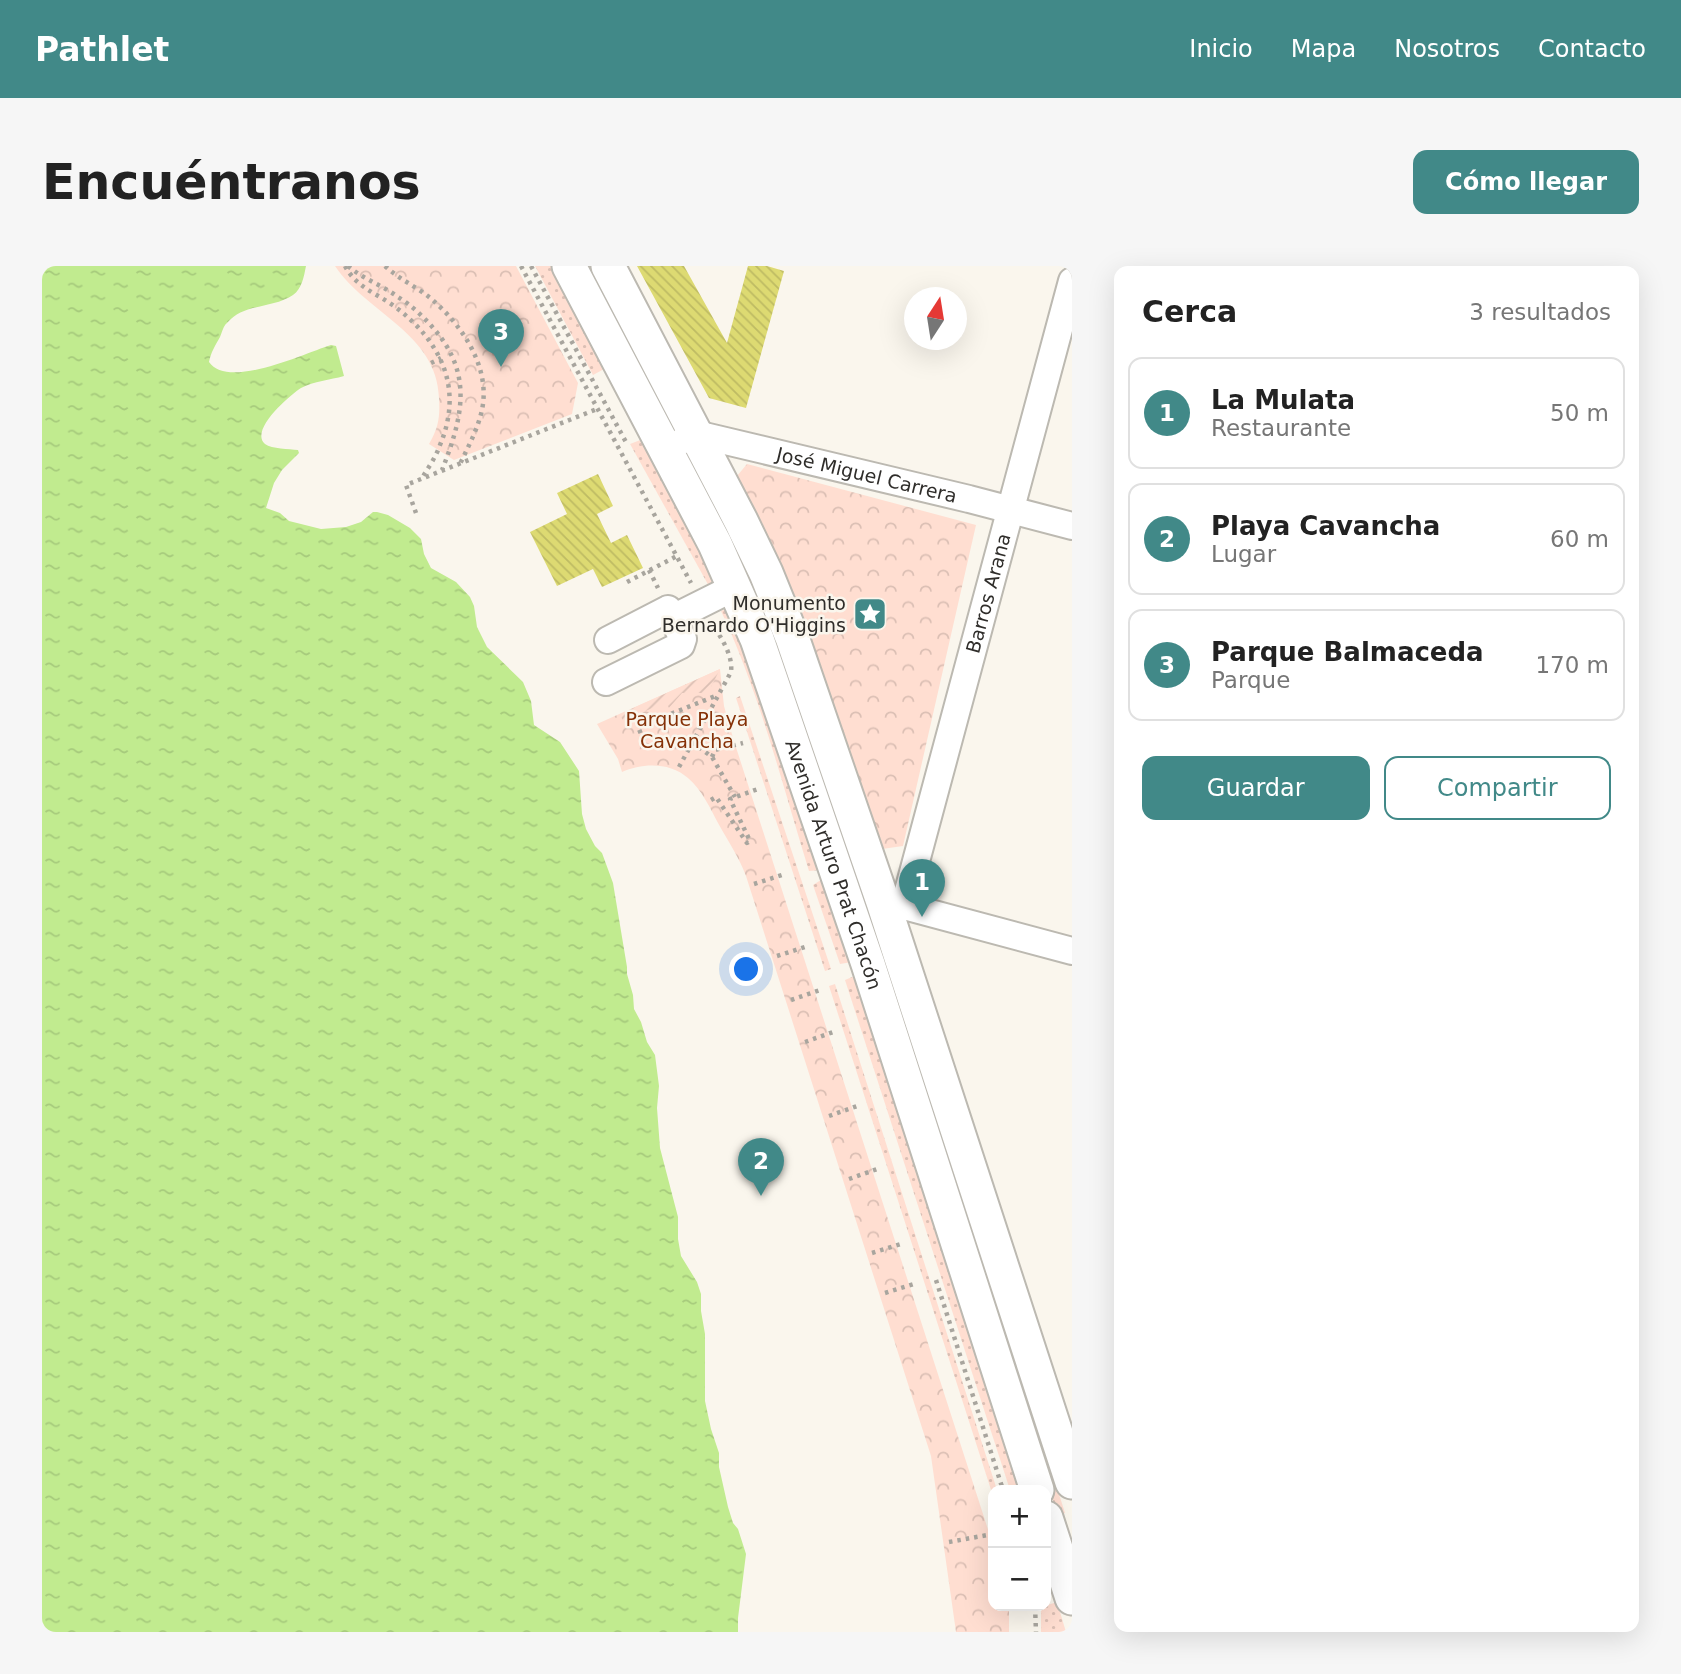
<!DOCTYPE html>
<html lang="es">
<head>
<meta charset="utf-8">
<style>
  :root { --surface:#fff; --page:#f6f6f6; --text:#222; --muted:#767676; --line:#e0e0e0; --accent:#418988 }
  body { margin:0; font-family:"DejaVu Sans",sans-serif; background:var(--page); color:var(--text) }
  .controls { position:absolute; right:21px; bottom:21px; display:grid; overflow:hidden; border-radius:14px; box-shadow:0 7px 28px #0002 }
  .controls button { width:63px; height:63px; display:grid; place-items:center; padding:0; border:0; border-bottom:2px solid var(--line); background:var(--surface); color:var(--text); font:35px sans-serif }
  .compass { position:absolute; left:862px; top:21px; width:63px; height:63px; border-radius:50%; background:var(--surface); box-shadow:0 7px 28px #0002; rotate:12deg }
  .you { position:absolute; left:705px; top:704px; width:24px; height:24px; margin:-18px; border:5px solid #fff; border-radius:50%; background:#1a73e8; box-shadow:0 0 0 10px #1a73e833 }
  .badge { display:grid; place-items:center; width:46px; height:46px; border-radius:50%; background:var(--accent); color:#fff; font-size:23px; font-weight:700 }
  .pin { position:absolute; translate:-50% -58px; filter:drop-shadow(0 2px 4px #0008) }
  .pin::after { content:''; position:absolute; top:37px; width:24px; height:21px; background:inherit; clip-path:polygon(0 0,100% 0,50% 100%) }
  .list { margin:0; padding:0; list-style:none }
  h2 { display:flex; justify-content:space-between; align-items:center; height:91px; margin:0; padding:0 28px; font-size:30px }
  h2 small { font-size:23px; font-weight:400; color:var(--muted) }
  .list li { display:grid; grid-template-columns:46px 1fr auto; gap:21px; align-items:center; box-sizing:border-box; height:112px; margin:0 14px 14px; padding:0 14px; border:2px solid var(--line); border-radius:14px }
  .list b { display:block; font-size:26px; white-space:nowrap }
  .list p { margin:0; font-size:23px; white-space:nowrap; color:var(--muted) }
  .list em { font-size:23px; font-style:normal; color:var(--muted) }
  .actions { display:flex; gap:14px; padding:21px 28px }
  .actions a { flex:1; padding:16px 0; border:2px solid var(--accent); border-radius:14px; text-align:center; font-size:24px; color:var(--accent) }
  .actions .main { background:var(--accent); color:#fff }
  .map { position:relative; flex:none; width:1030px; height:1366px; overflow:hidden; border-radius:14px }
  header { display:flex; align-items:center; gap:42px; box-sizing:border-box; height:98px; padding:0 35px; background:var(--accent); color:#fff }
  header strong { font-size:33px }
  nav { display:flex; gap:38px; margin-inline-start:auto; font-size:24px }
  .intro { display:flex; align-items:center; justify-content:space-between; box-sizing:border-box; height:168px; padding:0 42px }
  h1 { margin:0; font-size:49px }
  .button { padding:18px 32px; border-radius:14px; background:var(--accent); color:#fff; font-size:24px; font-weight:700 }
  main { display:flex; gap:42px; padding:0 42px }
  aside { flex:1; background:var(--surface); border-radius:14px; box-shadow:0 7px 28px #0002 }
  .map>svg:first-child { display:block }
  .grass { fill:url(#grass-dots) }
  .forest { fill:url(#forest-crowns) }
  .garden { fill:url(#garden-furrows) }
  .water { fill:url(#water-ripples) }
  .building { fill:url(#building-back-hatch) }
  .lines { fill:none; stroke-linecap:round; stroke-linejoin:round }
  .minor-casing { stroke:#bcb9b1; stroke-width:30 }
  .major-casing { stroke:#bcb9b1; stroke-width:37 }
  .path { stroke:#a8a59e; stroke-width:4.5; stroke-dasharray:3.5 5; stroke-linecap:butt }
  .minor { stroke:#fff; stroke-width:26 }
  .major { stroke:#fff; stroke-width:33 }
  .labels { text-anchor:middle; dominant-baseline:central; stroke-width:5; stroke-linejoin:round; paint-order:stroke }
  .street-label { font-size:19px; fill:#2f2d2a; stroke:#faf6ed }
  .poi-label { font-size:19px; fill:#2f2d2a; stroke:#faf6ed; text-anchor:end }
  .park-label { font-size:19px; fill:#853107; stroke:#faf6ed }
</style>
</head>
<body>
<header>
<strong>Pathlet</strong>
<nav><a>Inicio</a><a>Mapa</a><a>Nosotros</a><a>Contacto</a></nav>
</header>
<div class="intro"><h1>Encuéntranos</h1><a class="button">Cómo llegar</a></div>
<main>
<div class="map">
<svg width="1030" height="1366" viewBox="0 0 1030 1366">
  <defs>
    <pattern id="grass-dots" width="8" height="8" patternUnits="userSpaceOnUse" patternTransform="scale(1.75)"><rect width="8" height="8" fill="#ffded1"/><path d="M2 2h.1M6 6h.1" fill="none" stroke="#dbbfb4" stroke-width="1.8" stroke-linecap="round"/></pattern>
    <pattern id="forest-crowns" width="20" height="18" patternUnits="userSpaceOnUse" patternTransform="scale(1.75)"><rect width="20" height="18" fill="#ffded1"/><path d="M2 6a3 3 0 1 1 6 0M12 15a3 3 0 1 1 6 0" fill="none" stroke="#dbbfb4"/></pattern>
    <pattern id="garden-furrows" width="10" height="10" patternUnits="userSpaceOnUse" patternTransform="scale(1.75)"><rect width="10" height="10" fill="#ffded1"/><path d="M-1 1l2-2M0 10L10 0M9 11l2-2" fill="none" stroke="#dbbfb4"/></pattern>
    <pattern id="water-ripples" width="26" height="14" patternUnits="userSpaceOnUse" patternTransform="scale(1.75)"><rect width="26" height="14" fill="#c1eb8f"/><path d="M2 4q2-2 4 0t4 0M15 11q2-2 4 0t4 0" fill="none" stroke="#a6ca7c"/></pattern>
    <pattern id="building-back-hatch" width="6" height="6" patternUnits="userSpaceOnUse" patternTransform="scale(1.75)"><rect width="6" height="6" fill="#ddda72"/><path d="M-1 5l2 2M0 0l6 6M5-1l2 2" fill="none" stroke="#bebb63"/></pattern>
  </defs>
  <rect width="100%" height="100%" fill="#faf6ed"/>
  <g class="grass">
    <path d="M493 0H510L564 102 551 109Z"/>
    <path d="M601 173 677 319 668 322 588 178Z"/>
    <path d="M688 341 780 604 767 605C740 518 718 428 679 345Z"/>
    <path d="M698 430 789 703 783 705 694 432Z"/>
    <path d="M782 612 810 696 798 698 771 619Z"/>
    <path d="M849 701 1023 1247 1016 1250 841 703Z"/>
    <path d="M815 709 980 1224H968L803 714Z"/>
    <path d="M793 718 955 1224H951V1230L787 720Z"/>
    <path d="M1015 1336 1024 1366H999V1341Z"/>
  </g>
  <g class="forest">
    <path d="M293 0H474L536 117 530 148 412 194 387 178C397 161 398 150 397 132 395 67 324 47 293 0Z"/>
    <path d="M705 198 934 259 861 580 840 583 762 359 724 270 695 210Z"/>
    <path d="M678 403 682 440 691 472 951 1279V1340H967V1366H914L889 1190 704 610C697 591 686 575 676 557 668 542 660 524 646 512 628 496 600 497 580 506L576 493 555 458Z"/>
  </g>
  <path class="garden" d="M678 403 666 427H640L627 442 624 436 581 455 578 448Z"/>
  <path class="water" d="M0 0H264C262 10 260 23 251 29 230 43 202 37 185 57 181 60 180 67 178 71 173 80 169 86 167 96 186 124 263 87 289 79L294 80 302 110C288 114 272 115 259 122 248 129 207 164 223 178 230 183 247 183 256 184L257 187 240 204 232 217 224 242 238 247 247 255 279 263 304 261 319 256 331 246H335L346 249 368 262 379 273 382 288 389 302 414 316 428 331 432 340 435 361 445 381 481 416 489 435 492 459 518 476 537 505 540 548 544 563 553 580 560 587 571 617 585 701V708L591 729 592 743 599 756 605 776 613 789 617 820 615 842 618 882 636 951V973L639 990 655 1016 659 1028V1045L663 1068V1135L669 1163 677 1187V1201L686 1241 691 1257 696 1263 704 1288 696 1352V1366H0Z"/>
  <g class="building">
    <path d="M595 0H642L685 77 706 0H725L742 5 704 142 667 132Z"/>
    <path d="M556 208 571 240 555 248 569 277 585 269 601 302 560 321 551 303 515 320 488 266 525 248 515 227Z"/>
  </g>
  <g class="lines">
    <defs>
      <g id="minor">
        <path id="s1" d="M642 174 654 168 927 233 1030 260"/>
        <path d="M631 352 693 321"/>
        <path d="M564 416 639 379 641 373 626 343 566 374"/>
        <path d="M845 637 862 640 1030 685"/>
        <path id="s2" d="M862 640 1030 15"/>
      </g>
      <g id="major">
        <path id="s3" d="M527 0 673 278 715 373 826 698 995 1224"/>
        <path d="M566 0 699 255 724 307 750 371 841 636 1030 1216"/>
        <path d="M1004 1252 1030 1332"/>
      </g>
    </defs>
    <use href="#minor" class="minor-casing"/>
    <use href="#major" class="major-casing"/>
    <g class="path">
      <path d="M303 0C314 21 334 27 352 40 399 75 422 122 398 179 394 191 386 202 380 212"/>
      <path d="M306 0C321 13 340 19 356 31 369 39 382 51 392 63 432 109 420 153 400 204"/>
      <path d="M343 0C359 15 380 23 395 38 422 63 446 100 441 138 438 159 427 179 418 198"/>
      <path d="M479 0 649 317"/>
      <path d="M489 0 585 178"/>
      <path d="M389 97 399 92"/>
      <path d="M374 247 364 219 555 143"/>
      <path d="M607 304 616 322"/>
      <path d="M585 316 635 290"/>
      <path d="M602 475 596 461 676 429"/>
      <path d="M650 476 670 491 693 531"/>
      <path d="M670 491 673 484 701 477"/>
      <path d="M637 501 689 406C691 389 680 374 671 358"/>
      <path d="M669 534 674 531 705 577 708 575 688 533 716 523"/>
      <path d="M712 618 743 608"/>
      <path d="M735 690 766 680"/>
      <path d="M749 734 781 723"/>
      <path d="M763 776 794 765"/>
      <path d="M787 850 818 839"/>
      <path d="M807 913 838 902"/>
      <path d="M830 987 862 977"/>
      <path d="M894 1014 961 1224"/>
      <path d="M843 1027 875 1017"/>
      <path d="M907 1276 951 1268"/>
      <path d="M993 1340 994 1366"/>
    </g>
    <use href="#minor" class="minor"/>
    <use href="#major" class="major"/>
  </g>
  <defs>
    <symbol id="sight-square" viewBox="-11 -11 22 22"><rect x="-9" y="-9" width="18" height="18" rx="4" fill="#418988" stroke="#faf6ed"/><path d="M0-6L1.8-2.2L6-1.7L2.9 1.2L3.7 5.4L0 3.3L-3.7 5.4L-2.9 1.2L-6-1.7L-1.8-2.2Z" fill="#fff"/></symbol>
  </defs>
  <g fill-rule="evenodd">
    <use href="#sight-square" x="809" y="329" width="38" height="38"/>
  </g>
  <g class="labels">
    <g class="street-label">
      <text stroke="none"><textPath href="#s1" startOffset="189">José Miguel Carrera</textPath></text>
      <text stroke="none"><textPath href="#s2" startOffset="324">Barros Arana</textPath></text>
      <text stroke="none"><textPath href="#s3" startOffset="656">Avenida Arturo Prat Chacón</textPath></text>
    </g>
    <g class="poi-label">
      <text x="804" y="337">Monumento<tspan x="804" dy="22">Bernardo O'Higgins</tspan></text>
    </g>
    <g class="park-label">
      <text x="645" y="453">Parque Playa<tspan x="645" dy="22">Cavancha</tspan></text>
    </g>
  </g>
</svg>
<div class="controls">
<button>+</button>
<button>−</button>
</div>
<svg class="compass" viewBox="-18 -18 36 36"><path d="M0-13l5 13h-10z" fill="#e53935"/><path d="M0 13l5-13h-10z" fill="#767676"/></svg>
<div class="you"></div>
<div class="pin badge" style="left:880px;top:651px">1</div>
<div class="pin badge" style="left:719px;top:930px">2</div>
<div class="pin badge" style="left:459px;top:101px">3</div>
</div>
<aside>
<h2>Cerca<small>3 resultados</small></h2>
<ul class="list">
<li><span class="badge">1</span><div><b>La Mulata</b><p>Restaurante</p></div><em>50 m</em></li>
<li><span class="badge">2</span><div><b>Playa Cavancha</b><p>Lugar</p></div><em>60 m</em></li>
<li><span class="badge">3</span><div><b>Parque Balmaceda</b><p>Parque</p></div><em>170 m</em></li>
</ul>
<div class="actions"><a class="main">Guardar</a><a>Compartir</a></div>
</aside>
</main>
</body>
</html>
